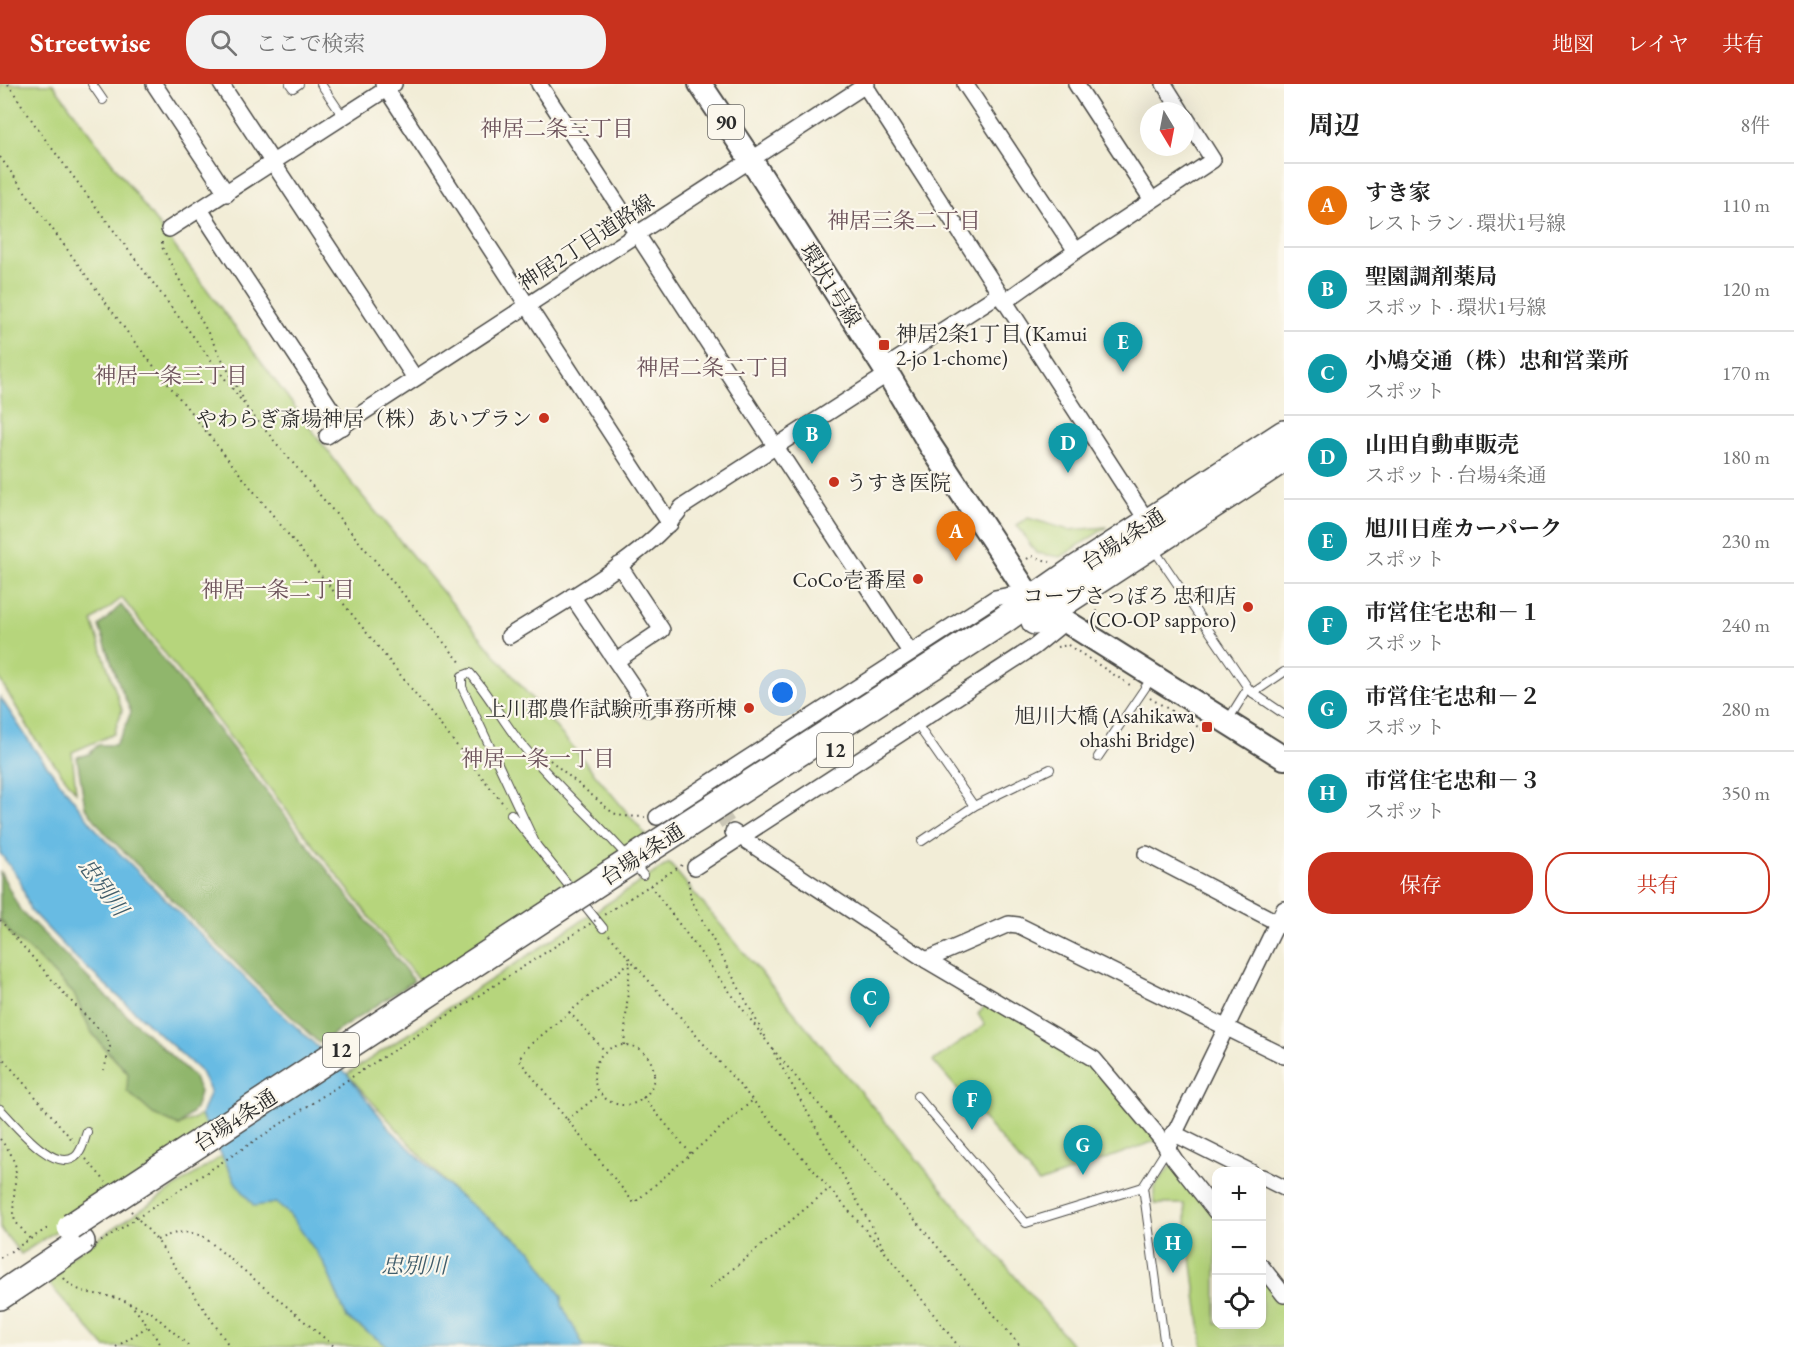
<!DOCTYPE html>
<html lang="ja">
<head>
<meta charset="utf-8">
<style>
  :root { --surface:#fff; --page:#f2f2f2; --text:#222; --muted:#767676; --line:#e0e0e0; --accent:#c8321e }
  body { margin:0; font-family:"EB Garamond","Noto Serif JP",serif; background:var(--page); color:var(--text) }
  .controls { position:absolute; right:18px; bottom:18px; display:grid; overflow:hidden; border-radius:12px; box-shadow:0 6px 24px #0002 }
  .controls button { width:54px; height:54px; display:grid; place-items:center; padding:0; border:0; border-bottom:2px solid var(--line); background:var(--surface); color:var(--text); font:30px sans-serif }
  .compass { position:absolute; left:1140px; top:18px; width:54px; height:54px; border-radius:50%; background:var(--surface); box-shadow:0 6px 24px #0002; rotate:170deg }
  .you { position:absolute; left:783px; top:609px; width:21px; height:21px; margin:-15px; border:4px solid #fff; border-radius:50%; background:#1a73e8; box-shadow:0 0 0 9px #1a73e833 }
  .badge { display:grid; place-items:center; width:39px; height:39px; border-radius:50%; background:var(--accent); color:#fff; font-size:20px; font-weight:700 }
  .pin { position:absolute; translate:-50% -50px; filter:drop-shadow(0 2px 3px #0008) }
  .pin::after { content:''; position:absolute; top:32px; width:21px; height:18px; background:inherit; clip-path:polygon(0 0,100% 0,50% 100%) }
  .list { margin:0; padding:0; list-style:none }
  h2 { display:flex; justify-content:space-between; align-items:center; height:78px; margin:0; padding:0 24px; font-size:26px }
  h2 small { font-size:20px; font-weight:400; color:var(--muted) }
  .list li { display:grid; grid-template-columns:39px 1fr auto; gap:18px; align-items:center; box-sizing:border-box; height:84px; padding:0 24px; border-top:2px solid var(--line) }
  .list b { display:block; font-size:22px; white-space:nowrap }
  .list p { margin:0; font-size:20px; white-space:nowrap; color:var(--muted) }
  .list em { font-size:20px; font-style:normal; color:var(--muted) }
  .actions { display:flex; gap:12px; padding:18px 24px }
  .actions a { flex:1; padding:14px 0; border:2px solid var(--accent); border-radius:24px; text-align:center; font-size:21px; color:var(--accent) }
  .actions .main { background:var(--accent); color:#fff }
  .icon { flex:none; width:33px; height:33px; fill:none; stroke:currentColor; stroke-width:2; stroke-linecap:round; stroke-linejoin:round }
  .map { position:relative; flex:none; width:1284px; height:1263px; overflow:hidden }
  header { display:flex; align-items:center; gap:36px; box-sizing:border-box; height:84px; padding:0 30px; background:var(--accent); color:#fff }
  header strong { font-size:28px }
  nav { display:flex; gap:33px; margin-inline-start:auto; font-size:21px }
  .search { width:420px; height:54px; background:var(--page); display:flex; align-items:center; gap:15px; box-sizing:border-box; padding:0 21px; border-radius:24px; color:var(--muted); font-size:22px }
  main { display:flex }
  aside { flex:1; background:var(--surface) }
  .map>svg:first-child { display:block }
  .green { fill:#b6d57c; stroke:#708054; stroke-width:1.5 }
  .forest { fill:#90b66c; stroke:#5e704c; stroke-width:1.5 }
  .water { fill:#67bbe3; stroke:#497387; stroke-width:1.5 }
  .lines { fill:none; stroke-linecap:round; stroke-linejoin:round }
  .street-tunnel { stroke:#cac6b5; stroke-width:15; stroke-dasharray:15 8; stroke-linecap:butt }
  .lane-casing { stroke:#494845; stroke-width:10 }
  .street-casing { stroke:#494845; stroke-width:18 }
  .primary-casing { stroke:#494845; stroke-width:26 }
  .highway-casing { stroke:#494845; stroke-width:30 }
  .path { stroke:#494845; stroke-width:2; stroke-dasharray:1.5 4.5; stroke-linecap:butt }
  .lane { stroke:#fff; stroke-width:8 }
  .street { stroke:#fff; stroke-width:15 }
  .primary { stroke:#fff; stroke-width:22 }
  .highway { stroke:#fff; stroke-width:27 }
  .highway-bridge-casing { stroke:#494845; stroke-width:30; stroke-linecap:butt }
  .path-bridge { stroke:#494845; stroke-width:2; stroke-dasharray:1.5 4.5; stroke-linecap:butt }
  .highway-bridge { stroke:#fff; stroke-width:27 }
  .poi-dot { fill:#c8321e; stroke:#fbf7ec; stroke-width:2 }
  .labels { text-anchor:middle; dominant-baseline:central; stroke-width:4.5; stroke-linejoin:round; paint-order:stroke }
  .shield { fill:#fbf7ec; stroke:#696865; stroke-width:1.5 }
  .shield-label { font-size:20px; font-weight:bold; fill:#2b2b2b }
  .street-label { font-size:21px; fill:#2b2b2b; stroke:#fbf7ec }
  .poi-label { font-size:21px; fill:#2b2b2b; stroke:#fbf7ec; text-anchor:end }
  .neighbourhood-label { font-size:22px; fill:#6c525a; stroke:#fbf7ec }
  .water-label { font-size:22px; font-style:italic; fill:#405d6b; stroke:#fbf7ec }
</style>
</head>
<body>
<header>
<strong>Streetwise</strong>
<div class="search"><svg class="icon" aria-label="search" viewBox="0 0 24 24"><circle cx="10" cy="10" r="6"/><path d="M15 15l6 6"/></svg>ここで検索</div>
<nav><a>地図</a><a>レイヤ</a><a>共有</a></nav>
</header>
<main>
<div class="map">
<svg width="1284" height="1263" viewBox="0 0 1284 1263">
  <rect width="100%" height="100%" fill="#fbf7ec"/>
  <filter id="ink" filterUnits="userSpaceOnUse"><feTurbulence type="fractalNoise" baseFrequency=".0167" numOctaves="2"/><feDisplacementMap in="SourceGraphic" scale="12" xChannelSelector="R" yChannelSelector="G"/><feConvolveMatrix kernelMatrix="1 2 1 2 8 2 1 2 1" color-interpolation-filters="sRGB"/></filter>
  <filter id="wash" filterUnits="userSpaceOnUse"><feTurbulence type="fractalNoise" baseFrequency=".008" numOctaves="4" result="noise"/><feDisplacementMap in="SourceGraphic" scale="24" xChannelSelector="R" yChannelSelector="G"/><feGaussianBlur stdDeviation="1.35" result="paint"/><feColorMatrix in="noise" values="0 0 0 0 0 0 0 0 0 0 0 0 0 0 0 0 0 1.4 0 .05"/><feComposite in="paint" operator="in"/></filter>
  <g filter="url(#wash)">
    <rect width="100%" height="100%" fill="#f2edd7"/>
    <g class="green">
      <path d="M0 0H53L354 402 651 757 426 906 122 514 92 537 122 626 114 650 72 668 76 708 36 656 0 596Z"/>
      <path d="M1028 434 1069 446 1107 443 1061 473 1036 469 1017 441Z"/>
      <path d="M669 779 1074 1263H584L532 1167 454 1108 347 990Z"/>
      <path d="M0 835 14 853 29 865 74 910 90 946 106 966 178 1042 201 1031 208 1047 21 1170 0 1144Z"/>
      <path d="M992 915 1094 975 1161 1055 1039 1099 933 977 985 941 978 930Z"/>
      <path d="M222 1072 236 1099 276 1119 290 1131 309 1155 324 1179 347 1234 389 1263H105L42 1192Z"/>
      <path d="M1175 1076 1216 1128V1240H1262V1183L1284 1211V1263H1203L1184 1120H1154V1103Z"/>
    </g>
    <g class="forest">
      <path d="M121 521 414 897 319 959 262 905 105 749 85 723 77 673 89 670 98 661H115L123 648 131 628 118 597 99 542Z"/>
      <path d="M0 787 20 826 106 912 193 992 200 1008 195 1025 179 1042 153 1030 127 1007 128 988 106 966 90 946 74 910 29 865 13 853 0 835Z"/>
    </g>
    <path class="water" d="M0 613 35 666 99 749 268 917 347 990 390 1045 454 1108 532 1167 562 1213V1221L584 1263H389L347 1234 324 1179 290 1131 276 1119 254 1122 236 1099 201 1031 210 1007 201 988 75 873 30 826 20 796 0 769Z"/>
  </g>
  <g filter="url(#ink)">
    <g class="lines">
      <path class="street-tunnel" d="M707 708 733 748"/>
      <defs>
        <g id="lane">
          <path d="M92 0 103 16"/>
          <path d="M290 0 293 4 299 0"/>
          <path d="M321 0 344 34"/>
          <path d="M1153 464 1248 604 1228 636"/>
          <path d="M1248 604 1253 609 1284 588"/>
          <path d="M1253 609 1284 630"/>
          <path d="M916 639 974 722"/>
          <path d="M1098 673 1151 595"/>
          <path d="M511 730 603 844"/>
          <path d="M922 757 974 722 1050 685"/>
          <path d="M537 763 462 603V592L470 589C488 610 501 634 518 656 556 704 605 743 643 791"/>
          <path d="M917 1012 1026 1139 1143 1103"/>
          <path d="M0 1025C14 1039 53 1089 75 1073 82 1068 84 1056 87 1048"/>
          <path d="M1165 1263 1143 1103 1167 1065"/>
        </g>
        <g id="street">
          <path d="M154 0 227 110"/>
          <path d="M221 0 415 294"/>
          <path d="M383 0 670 440"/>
          <path d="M539 0 910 568"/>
          <path d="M864 0 1151 443"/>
          <path d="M965 0 1076 167"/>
          <path d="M1076 0 1152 116"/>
          <path d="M1164 0 1181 27"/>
          <path d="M201 127 343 343"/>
          <path d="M169 145 394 0"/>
          <path d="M1004 218 1076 167 1213 76 1185 32"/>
          <path d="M884 284 999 210"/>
          <path d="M327 352 867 0"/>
          <path d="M572 512 648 625"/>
          <path d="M509 552C561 519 647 473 682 423L888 290"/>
          <path d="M616 577 662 546 619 481"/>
          <path d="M657 733 995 514 1025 508"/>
          <path d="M733 748 926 876 1094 975 1161 1055 1175 1076 1216 1128"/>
          <path d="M1146 770 1284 842"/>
          <path d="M695 783 1034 563 1066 537"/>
          <path d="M926 876 1009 840 1018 841 1284 972"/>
          <path d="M1173 1049 1251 1088"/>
          <path d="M1167 1065 1284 825"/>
          <path d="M1262 1093 1284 1104"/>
          <path d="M1262 1183 1284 1211"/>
        </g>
        <path id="primary" d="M700 0 751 76 888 290 930 361 1032 516 1284 674"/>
        <g id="highway">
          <path d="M1035 537 1284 374"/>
          <path d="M612 789 1002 537 1075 486 1284 350"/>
          <path d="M0 1212 81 1158"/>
        </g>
      </defs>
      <use href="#lane" class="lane-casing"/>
      <use href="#street" class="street-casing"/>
      <use href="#primary" class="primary-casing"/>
      <use href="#highway" class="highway-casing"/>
      <g class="path">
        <path d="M8 0 39 47 250 328 462 580"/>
        <path d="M0 73 133 256 505 722"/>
        <path d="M162 158V163L246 320"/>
        <path d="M1027 475 1032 472 1050 478"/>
        <path d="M1097 534V519"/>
        <path d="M1068 561 1133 603"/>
        <path d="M1057 563 1068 561"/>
        <path d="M1150 614 1205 647"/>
        <path d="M550 676 613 729 622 732 645 733"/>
        <path d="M688 796 691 815 766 954"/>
        <path d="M650 801 771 963 1021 1263"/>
        <path d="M630 814 682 781"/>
        <path d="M0 836 68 914 107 953 110 963 104 986"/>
        <path d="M609 851 889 1173 959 1263"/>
        <path d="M630 878 525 965 519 976 634 1119 752 1017"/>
        <path d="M569 928 605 967"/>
        <path d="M624 961 630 878"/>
        <circle cx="624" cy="991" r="30"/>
        <path d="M774 969 886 1168"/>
        <path d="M0 971 74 1058"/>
        <path d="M643 1013 691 1070"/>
        <path d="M567 1036 600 1010"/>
        <path d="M0 1055 10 1068 16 1083 13 1129 15 1137 30 1155"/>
        <path d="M86 1075 106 1098"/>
        <path d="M131 1127 157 1156 230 1263"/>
        <path d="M157 1156C174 1148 186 1145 204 1153L335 1263"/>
        <path d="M0 1174 51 1142"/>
        <path d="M64 1194C79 1215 109 1207 128 1219 135 1222 156 1255 163 1263"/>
        <path d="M710 1204 829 1105"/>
        <path d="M129 1219 151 1228 190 1263"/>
        <path d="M116 1263 147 1243"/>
      </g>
      <use href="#lane" class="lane"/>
      <use href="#street" class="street"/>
      <use href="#primary" class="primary"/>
      <use href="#highway" class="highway"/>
      <defs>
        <path id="highway-bridge" d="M71 1143 612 789"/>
      </defs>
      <use href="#highway-bridge" class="highway-bridge-casing"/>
      <path class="path-bridge" d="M91 1164 352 993 630 814"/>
      <use href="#highway-bridge" class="highway-bridge"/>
    </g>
  </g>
  <g class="poi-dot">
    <rect x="878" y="255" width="12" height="12" rx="3"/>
    <circle cx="544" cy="334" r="6"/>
    <circle cx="834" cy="398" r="6"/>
    <circle cx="918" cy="495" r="6"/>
    <circle cx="1248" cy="523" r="6"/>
    <circle cx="749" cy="624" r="6"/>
    <rect x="1201" y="637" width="12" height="12" rx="3"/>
  </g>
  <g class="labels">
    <g class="shield">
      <rect x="708" y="21" width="36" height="34" rx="4.5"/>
      <rect x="817" y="649" width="36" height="34" rx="4.5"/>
      <rect x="323" y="949" width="36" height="34" rx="4.5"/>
    </g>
    <g class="shield-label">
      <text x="726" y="38">90</text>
      <text x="835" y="666">12</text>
      <text x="341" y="966">12</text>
    </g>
    <g class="street-label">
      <text transform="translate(586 158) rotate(-33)">神居2丁目道路線</text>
      <text transform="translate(831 201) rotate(58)">環状1号線</text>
      <text transform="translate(1123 455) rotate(-33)">台場4条通</text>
      <text transform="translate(642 770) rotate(-33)">台場4条通</text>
      <text transform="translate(235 1036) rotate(-33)">台場4条通</text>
    </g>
    <g class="poi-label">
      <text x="896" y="249" text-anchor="start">神居2条1丁目 (Kamui<tspan x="896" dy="24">2-jo 1-chome)</tspan></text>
      <text x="532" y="334">やわらぎ斎場神居（株）あいプラン</text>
      <text x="846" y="398" text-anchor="start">うすき医院</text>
      <text x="906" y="495">CoCo壱番屋</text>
      <text x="1236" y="511">コープさっぽろ 忠和店<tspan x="1236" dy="24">(CO-OP sapporo)</tspan></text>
      <text x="737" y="624">上川郡農作試験所事務所棟</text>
      <text x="1195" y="631">旭川大橋 (Asahikawa<tspan x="1195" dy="24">ohashi Bridge)</tspan></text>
    </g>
    <g class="neighbourhood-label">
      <text x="557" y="44">神居二条三丁目</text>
      <text x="904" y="136">神居三条二丁目</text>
      <text x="713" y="283">神居二条二丁目</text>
      <text x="171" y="291">神居一条三丁目</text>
      <text x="278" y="505">神居一条二丁目</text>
      <text x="538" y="674">神居一条一丁目</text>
    </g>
    <g class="water-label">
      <text transform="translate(103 803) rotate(53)">忠別川</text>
      <text x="414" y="1181">忠別川</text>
    </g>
  </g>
</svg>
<div class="controls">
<button>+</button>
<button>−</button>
<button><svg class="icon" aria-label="locate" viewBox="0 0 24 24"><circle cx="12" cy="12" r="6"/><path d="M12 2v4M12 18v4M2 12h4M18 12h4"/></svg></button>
</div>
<svg class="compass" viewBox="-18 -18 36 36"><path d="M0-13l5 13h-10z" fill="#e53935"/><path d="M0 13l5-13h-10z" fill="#767676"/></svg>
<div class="you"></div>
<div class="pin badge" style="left:956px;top:477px;background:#e8710a">A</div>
<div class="pin badge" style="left:812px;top:380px;background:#0f9aa8">B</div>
<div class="pin badge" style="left:870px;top:944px;background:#0f9aa8">C</div>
<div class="pin badge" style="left:1068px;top:389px;background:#0f9aa8">D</div>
<div class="pin badge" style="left:1123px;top:288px;background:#0f9aa8">E</div>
<div class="pin badge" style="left:972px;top:1046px;background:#0f9aa8">F</div>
<div class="pin badge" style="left:1083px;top:1091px;background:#0f9aa8">G</div>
<div class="pin badge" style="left:1173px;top:1189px;background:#0f9aa8">H</div>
</div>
<aside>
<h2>周辺<small>8件</small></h2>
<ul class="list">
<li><span class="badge" style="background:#e8710a">A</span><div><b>すき家</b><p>レストラン · 環状1号線</p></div><em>110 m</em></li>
<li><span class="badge" style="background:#0f9aa8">B</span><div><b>聖園調剤薬局</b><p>スポット · 環状1号線</p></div><em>120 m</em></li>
<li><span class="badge" style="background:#0f9aa8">C</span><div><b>小鳩交通（株）忠和営業所</b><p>スポット</p></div><em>170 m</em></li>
<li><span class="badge" style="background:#0f9aa8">D</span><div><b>山田自動車販売</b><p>スポット · 台場4条通</p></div><em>180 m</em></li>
<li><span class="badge" style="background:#0f9aa8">E</span><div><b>旭川日産カーパーク</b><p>スポット</p></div><em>230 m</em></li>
<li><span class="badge" style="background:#0f9aa8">F</span><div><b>市営住宅忠和－１</b><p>スポット</p></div><em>240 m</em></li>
<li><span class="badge" style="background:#0f9aa8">G</span><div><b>市営住宅忠和－２</b><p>スポット</p></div><em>280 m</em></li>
<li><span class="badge" style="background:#0f9aa8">H</span><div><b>市営住宅忠和－３</b><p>スポット</p></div><em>350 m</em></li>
</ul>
<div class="actions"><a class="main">保存</a><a>共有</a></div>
</aside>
</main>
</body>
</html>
